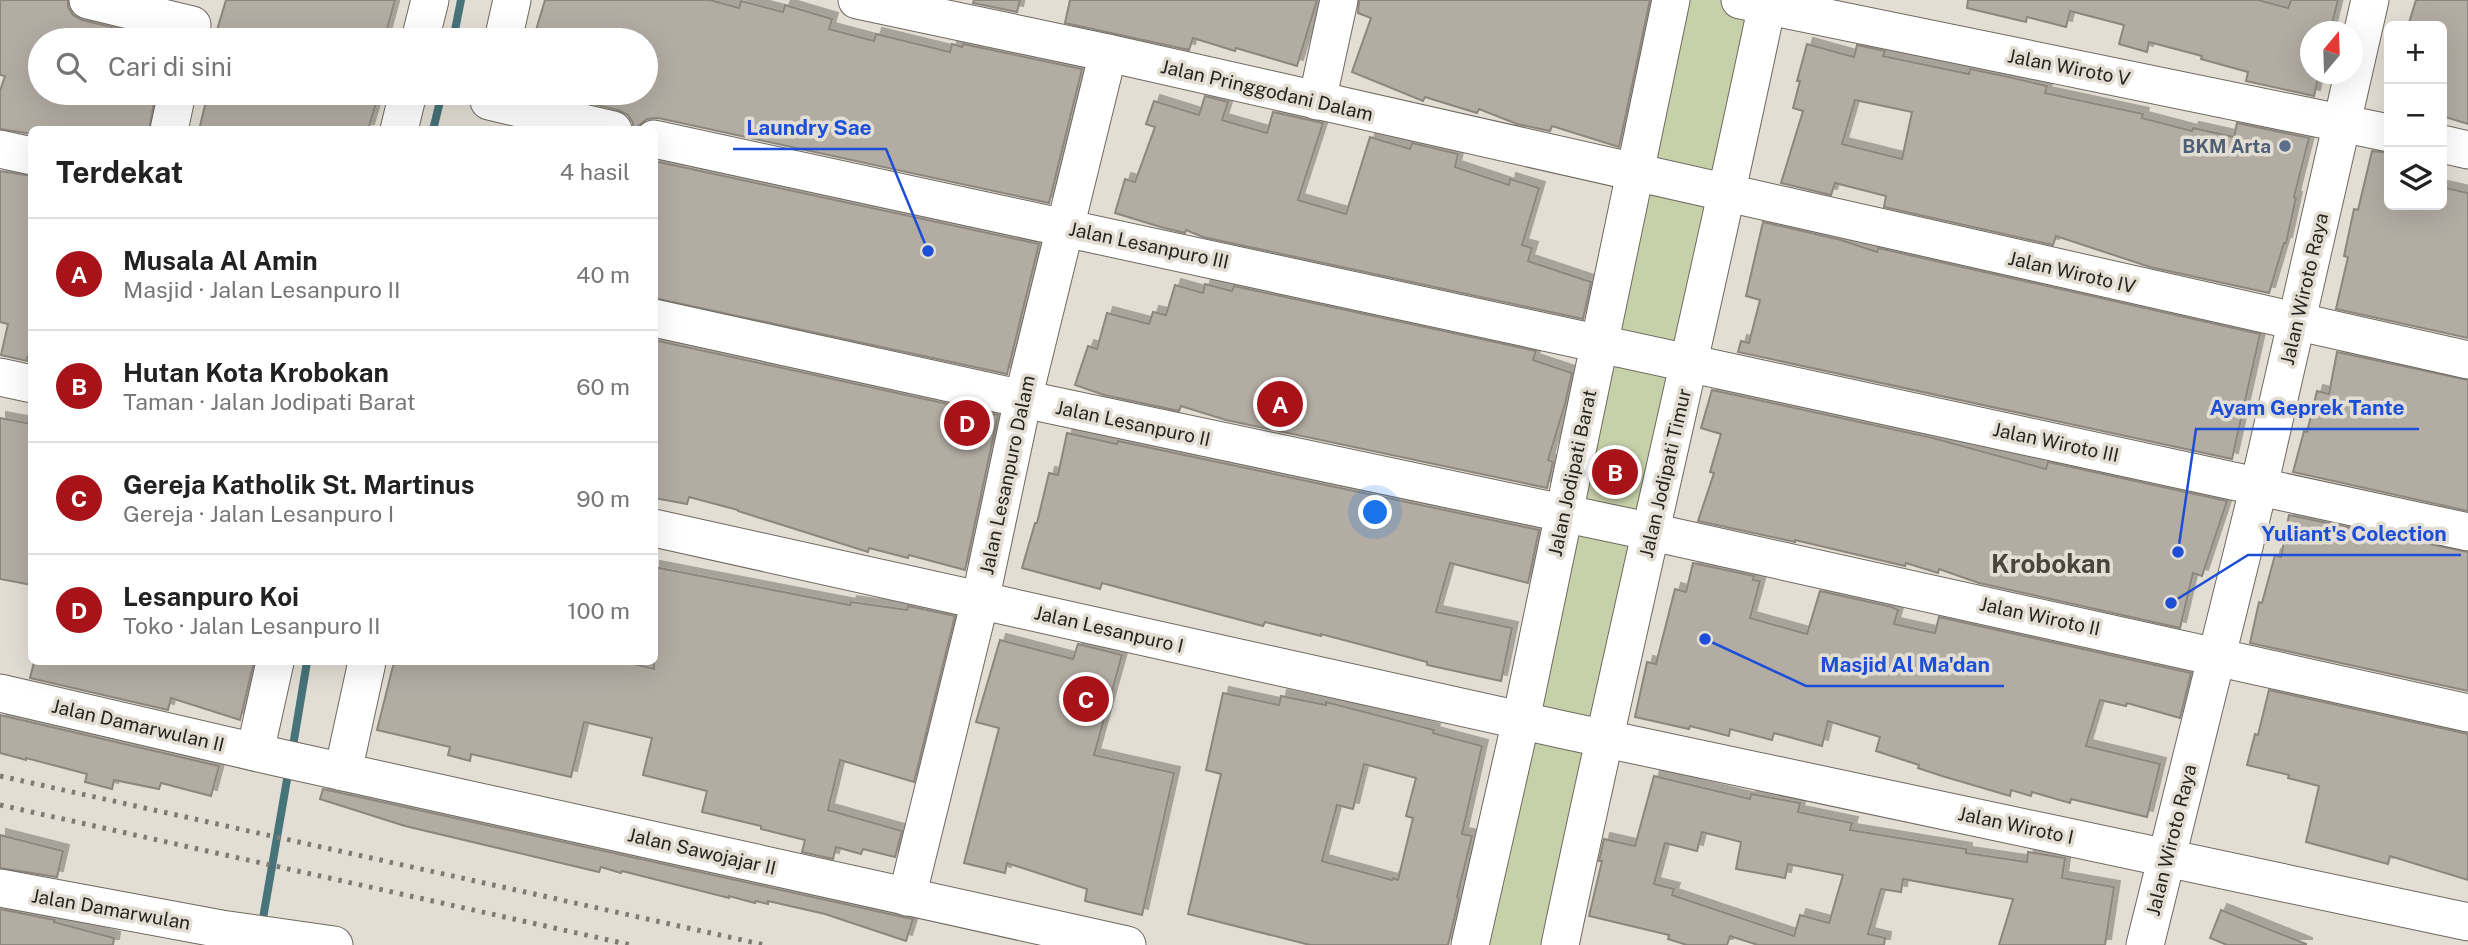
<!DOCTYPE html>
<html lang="id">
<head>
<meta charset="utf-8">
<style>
  :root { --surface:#fff; --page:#f2f2f2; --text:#222; --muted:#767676; --line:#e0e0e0; --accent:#a8131a }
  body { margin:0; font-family:"Public Sans",sans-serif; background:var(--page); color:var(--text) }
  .controls { position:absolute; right:21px; top:21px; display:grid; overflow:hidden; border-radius:10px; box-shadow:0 7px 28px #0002 }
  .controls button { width:63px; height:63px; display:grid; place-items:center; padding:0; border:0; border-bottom:2px solid var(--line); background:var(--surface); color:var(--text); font:35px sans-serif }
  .compass { position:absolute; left:2300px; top:21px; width:63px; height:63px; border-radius:50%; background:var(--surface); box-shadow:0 7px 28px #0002; rotate:19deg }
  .you { position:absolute; left:1376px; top:513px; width:24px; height:24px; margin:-18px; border:5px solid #fff; border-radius:50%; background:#1a73e8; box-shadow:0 0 0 10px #1a73e833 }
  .badge { display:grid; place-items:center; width:46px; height:46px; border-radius:50%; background:var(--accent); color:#fff; font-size:23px; font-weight:700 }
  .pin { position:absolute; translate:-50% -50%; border:4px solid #fff; box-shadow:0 2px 7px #0006 }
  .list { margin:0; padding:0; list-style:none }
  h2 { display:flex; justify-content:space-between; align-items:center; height:91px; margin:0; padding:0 28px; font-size:30px }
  h2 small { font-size:23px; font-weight:400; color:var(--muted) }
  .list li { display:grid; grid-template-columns:46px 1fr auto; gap:21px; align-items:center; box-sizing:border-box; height:112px; padding:0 28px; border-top:2px solid var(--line) }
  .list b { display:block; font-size:26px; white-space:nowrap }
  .list p { margin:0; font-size:23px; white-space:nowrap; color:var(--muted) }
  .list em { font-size:23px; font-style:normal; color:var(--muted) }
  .icon { flex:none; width:38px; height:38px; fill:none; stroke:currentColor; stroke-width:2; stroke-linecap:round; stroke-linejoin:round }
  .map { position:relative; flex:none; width:2468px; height:945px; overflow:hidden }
  .search { position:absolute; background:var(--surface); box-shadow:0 7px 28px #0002; left:28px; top:28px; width:630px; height:77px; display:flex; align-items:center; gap:18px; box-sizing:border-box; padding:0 24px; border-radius:38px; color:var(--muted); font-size:26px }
  .panel { position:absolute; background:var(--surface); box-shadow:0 7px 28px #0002; left:28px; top:126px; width:630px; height:539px; border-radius:10px }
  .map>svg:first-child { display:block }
  .green { fill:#c7d1a9 }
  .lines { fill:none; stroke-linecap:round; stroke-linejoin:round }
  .stream { stroke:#47737a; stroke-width:8 }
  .building { fill:#b2aca3; stroke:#8c877e; stroke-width:2; fill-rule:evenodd; filter:url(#shadow) }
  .minor-casing { stroke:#6e6960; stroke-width:39 }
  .minor { stroke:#fff; stroke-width:37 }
  .rail { stroke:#7e7b74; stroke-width:5; stroke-dasharray:3.5 7; stroke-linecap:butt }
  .service-dot { fill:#5c6f8a; stroke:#e3ded4; stroke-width:2.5 }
  .labels { text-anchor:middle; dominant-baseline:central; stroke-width:7; stroke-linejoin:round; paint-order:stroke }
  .street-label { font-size:19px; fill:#272521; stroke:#e3ded4 }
  .service-label { font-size:19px; font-weight:bold; fill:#4e5e75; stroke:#e3ded4; text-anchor:end }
  .district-label { font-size:26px; font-weight:bold; fill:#49453d; stroke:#e3ded4 }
  .leader { fill:none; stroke:#1d4ed8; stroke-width:2.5 }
  .callout-dot { fill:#1d4ed8; stroke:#e3ded4; stroke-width:2.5 }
  .callout-label { font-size:21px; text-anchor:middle; font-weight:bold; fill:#1d4ed8; stroke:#e3ded4; stroke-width:7; stroke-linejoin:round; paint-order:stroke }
</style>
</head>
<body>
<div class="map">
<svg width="2468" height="945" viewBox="0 0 2468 945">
  <defs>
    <filter id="shadow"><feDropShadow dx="6" dy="-6" stdDeviation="0" flood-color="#0004"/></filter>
  </defs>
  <rect width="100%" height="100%" fill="#e3ded4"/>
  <path class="green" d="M1678 0H1749L1553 945H1481Z"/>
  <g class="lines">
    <g class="stream">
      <path d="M453 40 461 0"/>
      <path d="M433 130 442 93"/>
      <path d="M292 752 307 662"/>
      <path d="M262 924 289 768"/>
    </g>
  </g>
  <g class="building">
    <path d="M0 0H68V7L73 15 82 20 166 40H40V93H156L149 130H32V134L0 129V91L5 76 0 75Z"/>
    <path d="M226 0H395L384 40H311L279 32 277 40H214Z"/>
    <path d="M545 0H710L739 8 741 1 783 12 785 5 832 19 829 29 874 41 876 34 950 52 952 44 962 47 963 44 1082 69 1049 203 658 118 647 119 633 130V123L628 115 618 110 546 93H646V40H533Z"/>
    <path d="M974 0H1020L1017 12 973 3Z"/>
    <path d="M1070 0H1317L1297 66 1236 48 1235 51 1193 38 1189 50 1065 23Z"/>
    <path d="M1359 0H1650L1619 147 1552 126 1550 131 1517 124 1479 109 1477 113 1425 97 1423 101 1352 72 1371 18 1358 13Z"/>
    <path d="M1968 0H2258L2288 8 2291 0H2338L2330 32H2311V74H2319L2314 96 2246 81 2248 72 2201 59 2202 56 2149 42 2147 52 2119 44 2124 25 2070 11 2066 27 2027 17 2026 22 1967 8Z"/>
    <path d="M2416 0H2468V124L2442 116V26H2408Z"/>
    <path d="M1807 44 1854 57 1857 45 1885 51 1883 56 1969 74 1970 69 2009 77 2047 86 2045 93 2143 114 2142 118 2192 131 2193 128 2234 137 2237 123 2309 138 2294 197 2296 198 2286 243H2284L2269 293 2150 267 2056 236 2053 245 1884 207 1886 196 1835 183 1831 195 1781 183 1803 111 1793 108 1800 81H1797ZM1855 100 1912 112 1902 159 1842 144Z"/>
    <path d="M208 93H379L368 130H199Z"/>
    <path d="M1205 96 1228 102 1222 120 1267 133 1273 112 1323 123 1298 200 1346 214 1370 137 1410 149 1412 143 1458 154 1455 167 1509 185 1510 179 1539 188 1522 245 1532 248 1528 261 1591 282 1583 319 1203 237 1186 230 1185 233 1164 228 1115 213 1125 179 1135 182 1155 127 1146 124 1154 101 1199 115Z"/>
    <path d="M2372 151 2389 153V205H2442V187L2468 193V338L2336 309 2348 257 2344 256 2354 209 2358 210Z"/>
    <path d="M654 161 1039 244 1007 374 654 298Z"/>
    <path d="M0 171 32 176V358L27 357V361L1 355 8 324 0 322Z"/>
    <path d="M1763 222 1841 240 1877 252 1878 248 2260 334 2232 459 1738 352 1741 341 1749 343 1760 300 1746 296Z"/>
    <path d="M1205 284 1232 291 1234 286 1536 351 1533 360 1572 373 1565 404 1548 460 1553 462 1547 488 1226 420 1181 406 1179 411 1104 395 1075 385 1088 346 1097 349 1107 313 1149 324 1153 312 1166 315 1175 285 1203 293Z"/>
    <path d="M654 340 998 415 965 570 909 555 908 558 869 548 868 552 738 511V510L689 497 687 504 654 498Z"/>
    <path d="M2337 352 2468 380V511L2293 472 2304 431 2307 432 2317 391 2329 394Z"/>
    <path d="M1712 390 1933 438 2046 469 2048 462 2227 501 2202 576 2193 573 2180 628 1979 583 1939 569 1938 573 1906 563 1905 566 1795 540V542L1698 521 1714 473 1710 472 1721 434 1701 428Z"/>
    <path d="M0 418 32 424V585L0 579Z"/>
    <path d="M1067 433 1117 444 1118 441 1539 530 1528 583 1450 563 1436 612 1512 628 1501 681 1427 665V662L1321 634V636L1265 622 1263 626 1102 583 1100 589 1022 568 1035 523H1037L1049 473 1058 475Z"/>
    <path d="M2289 515 2468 552V691L2250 643 2259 602 2262 603 2275 555 2281 557Z"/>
    <path d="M1693 563 1754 576 1753 580 1760 581 1750 618 1807 634 1820 591 1892 607 1898 610 1894 624 1935 633 1939 617 2191 673 2180 718 2127 703 2126 706 2100 700 2086 746 2160 764 2147 817 2071 799 2070 803 2032 792 2031 796 2011 790 2010 796 1942 776 1918 768 1919 765 1876 751 1880 737 1828 721 1822 746 1774 733 1772 740 1730 729 1729 736 1690 726 1689 729 1635 717 1647 662 1656 664 1675 589 1686 592Z"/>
    <path d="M654 567 850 605 851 602 907 610 908 606 955 616 914 782 840 760 828 810 902 831 895 857 863 849 861 854 836 847 833 859 802 852 805 840 761 829V826L702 812 707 791 643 775 652 738 584 722 571 777 471 754 470 761 448 755 450 747 377 730 394 662H626L654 669Z"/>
    <path d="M1000 640 1073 659 1078 644 1122 655 1094 755 1174 773 1142 915 1085 901 1087 889 1007 863 1005 873 964 863 999 728 976 722Z"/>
    <path d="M34 662H254L240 720 171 698 168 710 30 678Z"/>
    <path d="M2269 690 2468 734V880L2390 856 2388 864 2306 842 2319 786 2288 778 2289 775 2247 765 2255 734 2258 735Z"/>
    <path d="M1223 693 1279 705 1281 696 1326 705V702L1434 730 1433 733 1482 746 1462 834 1472 836 1457 897 1459 898 1448 945H1310L1188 914 1221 774 1206 770ZM1364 764 1416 778 1406 816 1413 818 1398 880 1393 878 1392 880 1322 861 1337 805 1353 809Z"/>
    <path d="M0 715 219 766 211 796 161 783 159 789 114 780 112 789 85 782 87 774 26 758V760L0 753Z"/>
    <path d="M1654 776 1750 799 1751 794 1800 803 1798 812 1852 823 1850 830 1966 849V853L2027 862 2028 852 2065 858 2062 878 2114 887 2105 945H1999L2013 899 1903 879 1901 892 1881 889 1868 934 1885 938 1884 945H1758L1730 936 1727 945H1687L1668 939 1669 935 1589 916 1602 861H1599L1604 839 1635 846ZM1702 832 1741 842 1736 869 1785 878 1788 864 1843 875 1829 923 1800 915 1794 936 1672 895 1674 889 1654 884 1665 843 1697 851Z"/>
    <path d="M323 789 903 917 913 919 906 941 825 914 768 901V904L756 901 755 903 729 896V898L622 871 621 873 601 867 599 872 405 826 320 799Z"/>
    <path d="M0 835 63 851 57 877 0 868Z"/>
    <path d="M0 909 55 920 54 922 114 938 113 945H0Z"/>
    <path d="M2221 910 2306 944V945H2227L2210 938Z"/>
  </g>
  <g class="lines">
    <defs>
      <g id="minor">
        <path d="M88 0 192 25"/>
        <path d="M857 0 1108 53 2468 360"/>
        <path d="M1740 0 2389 133"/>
        <path d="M420 40 430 0"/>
        <path d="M503 40 512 0"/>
        <path d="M489 101 613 130"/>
        <path d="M1317 101 1339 0"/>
        <path d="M169 130 177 93"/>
        <path d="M399 130 408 93"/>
        <path d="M654 139 2468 532"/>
        <path d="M2442 144 2468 150"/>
        <path d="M0 149 32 156"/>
        <path d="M654 318 1023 399 1652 532 2468 713"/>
        <path d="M0 377 32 384"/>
        <path d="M654 528 1564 730 2468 922"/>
        <path d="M0 693 276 757 1127 945"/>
        <path d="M255 752 275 662"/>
        <path d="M343 772 367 662"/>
        <path d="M0 888 221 929 334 945"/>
        <path d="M907 897 980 601 1023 399 1108 53"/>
        <path d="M1470 945 1521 720 1671 0"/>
        <path d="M1560 945C1626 629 1702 316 1768 0"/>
        <path d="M2145 945 2259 486 2370 0"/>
      </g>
    </defs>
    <use href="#minor" class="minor-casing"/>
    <use href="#minor" class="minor"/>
    <g class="rail">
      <path d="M0 776 765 945"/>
      <path d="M0 805 631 945"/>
    </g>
  </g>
  <circle class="service-dot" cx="2285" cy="146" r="7"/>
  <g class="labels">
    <g class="street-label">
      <text transform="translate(2069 67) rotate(11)">Jalan Wiroto V</text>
      <text transform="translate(1267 90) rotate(13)">Jalan Pringgodani Dalam</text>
      <text transform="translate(1149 245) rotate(12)">Jalan Lesanpuro III</text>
      <text transform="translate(2072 272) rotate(13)">Jalan Wiroto IV</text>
      <text transform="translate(2304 289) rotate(-77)">Jalan Wiroto Raya</text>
      <text transform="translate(1133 423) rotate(12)">Jalan Lesanpuro II</text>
      <text transform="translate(2056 442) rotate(12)">Jalan Wiroto III</text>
      <text transform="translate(1572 473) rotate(-78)">Jalan Jodipati Barat</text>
      <text transform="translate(1665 473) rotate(-77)">Jalan Jodipati Timur</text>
      <text transform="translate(1007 475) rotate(-78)">Jalan Lesanpuro Dalam</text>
      <text transform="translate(2040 616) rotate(12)">Jalan Wiroto II</text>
      <text transform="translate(1109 629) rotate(13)">Jalan Lesanpuro I</text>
      <text transform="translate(138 725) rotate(13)">Jalan Damarwulan II</text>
      <text transform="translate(2016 825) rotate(12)">Jalan Wiroto I</text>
      <text transform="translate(2171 840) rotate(-76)">Jalan Wiroto Raya</text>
      <text transform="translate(702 851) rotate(13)">Jalan Sawojajar II</text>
      <text transform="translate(111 909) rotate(10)">Jalan Damarwulan</text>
    </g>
    <g class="service-label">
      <text x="2271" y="146">BKM Arta</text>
    </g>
    <g class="district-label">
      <text x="2051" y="563">Krobokan</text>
    </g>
  </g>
  <path class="leader" d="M928 251L886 149H733M2178 552L2196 429H2419M2171 603L2248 555H2461M1705 639L1806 686H2004"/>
  <g class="callout-dot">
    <circle cx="928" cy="251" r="7"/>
    <circle cx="2178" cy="552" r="7"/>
    <circle cx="2171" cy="603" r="7"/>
    <circle cx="1705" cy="639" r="7"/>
  </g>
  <g class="callout-label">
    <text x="809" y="135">Laundry Sae</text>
    <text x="2307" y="415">Ayam Geprek Tante</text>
    <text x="2354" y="541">Yuliant's Colection</text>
    <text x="1905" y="672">Masjid Al Ma'dan</text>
  </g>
</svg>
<div class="controls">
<button>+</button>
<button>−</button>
<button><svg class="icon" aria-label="layers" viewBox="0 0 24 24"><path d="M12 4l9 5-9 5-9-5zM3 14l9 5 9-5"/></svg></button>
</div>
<svg class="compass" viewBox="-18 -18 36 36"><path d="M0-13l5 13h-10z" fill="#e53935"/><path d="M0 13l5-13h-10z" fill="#767676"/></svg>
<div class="you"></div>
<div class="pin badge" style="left:1280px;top:404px">A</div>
<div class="pin badge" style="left:1615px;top:472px">B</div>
<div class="pin badge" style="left:1086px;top:699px">C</div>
<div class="pin badge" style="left:967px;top:423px">D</div>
<div class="search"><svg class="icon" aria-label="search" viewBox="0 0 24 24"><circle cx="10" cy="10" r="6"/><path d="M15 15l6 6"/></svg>Cari di sini</div>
<section class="panel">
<h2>Terdekat<small>4 hasil</small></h2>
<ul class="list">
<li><span class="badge">A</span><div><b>Musala Al Amin</b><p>Masjid · Jalan Lesanpuro II</p></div><em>40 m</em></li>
<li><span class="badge">B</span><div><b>Hutan Kota Krobokan</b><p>Taman · Jalan Jodipati Barat</p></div><em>60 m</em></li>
<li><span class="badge">C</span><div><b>Gereja Katholik St. Martinus</b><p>Gereja · Jalan Lesanpuro I</p></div><em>90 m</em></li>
<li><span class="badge">D</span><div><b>Lesanpuro Koi</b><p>Toko · Jalan Lesanpuro II</p></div><em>100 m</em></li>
</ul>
</section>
</div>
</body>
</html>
